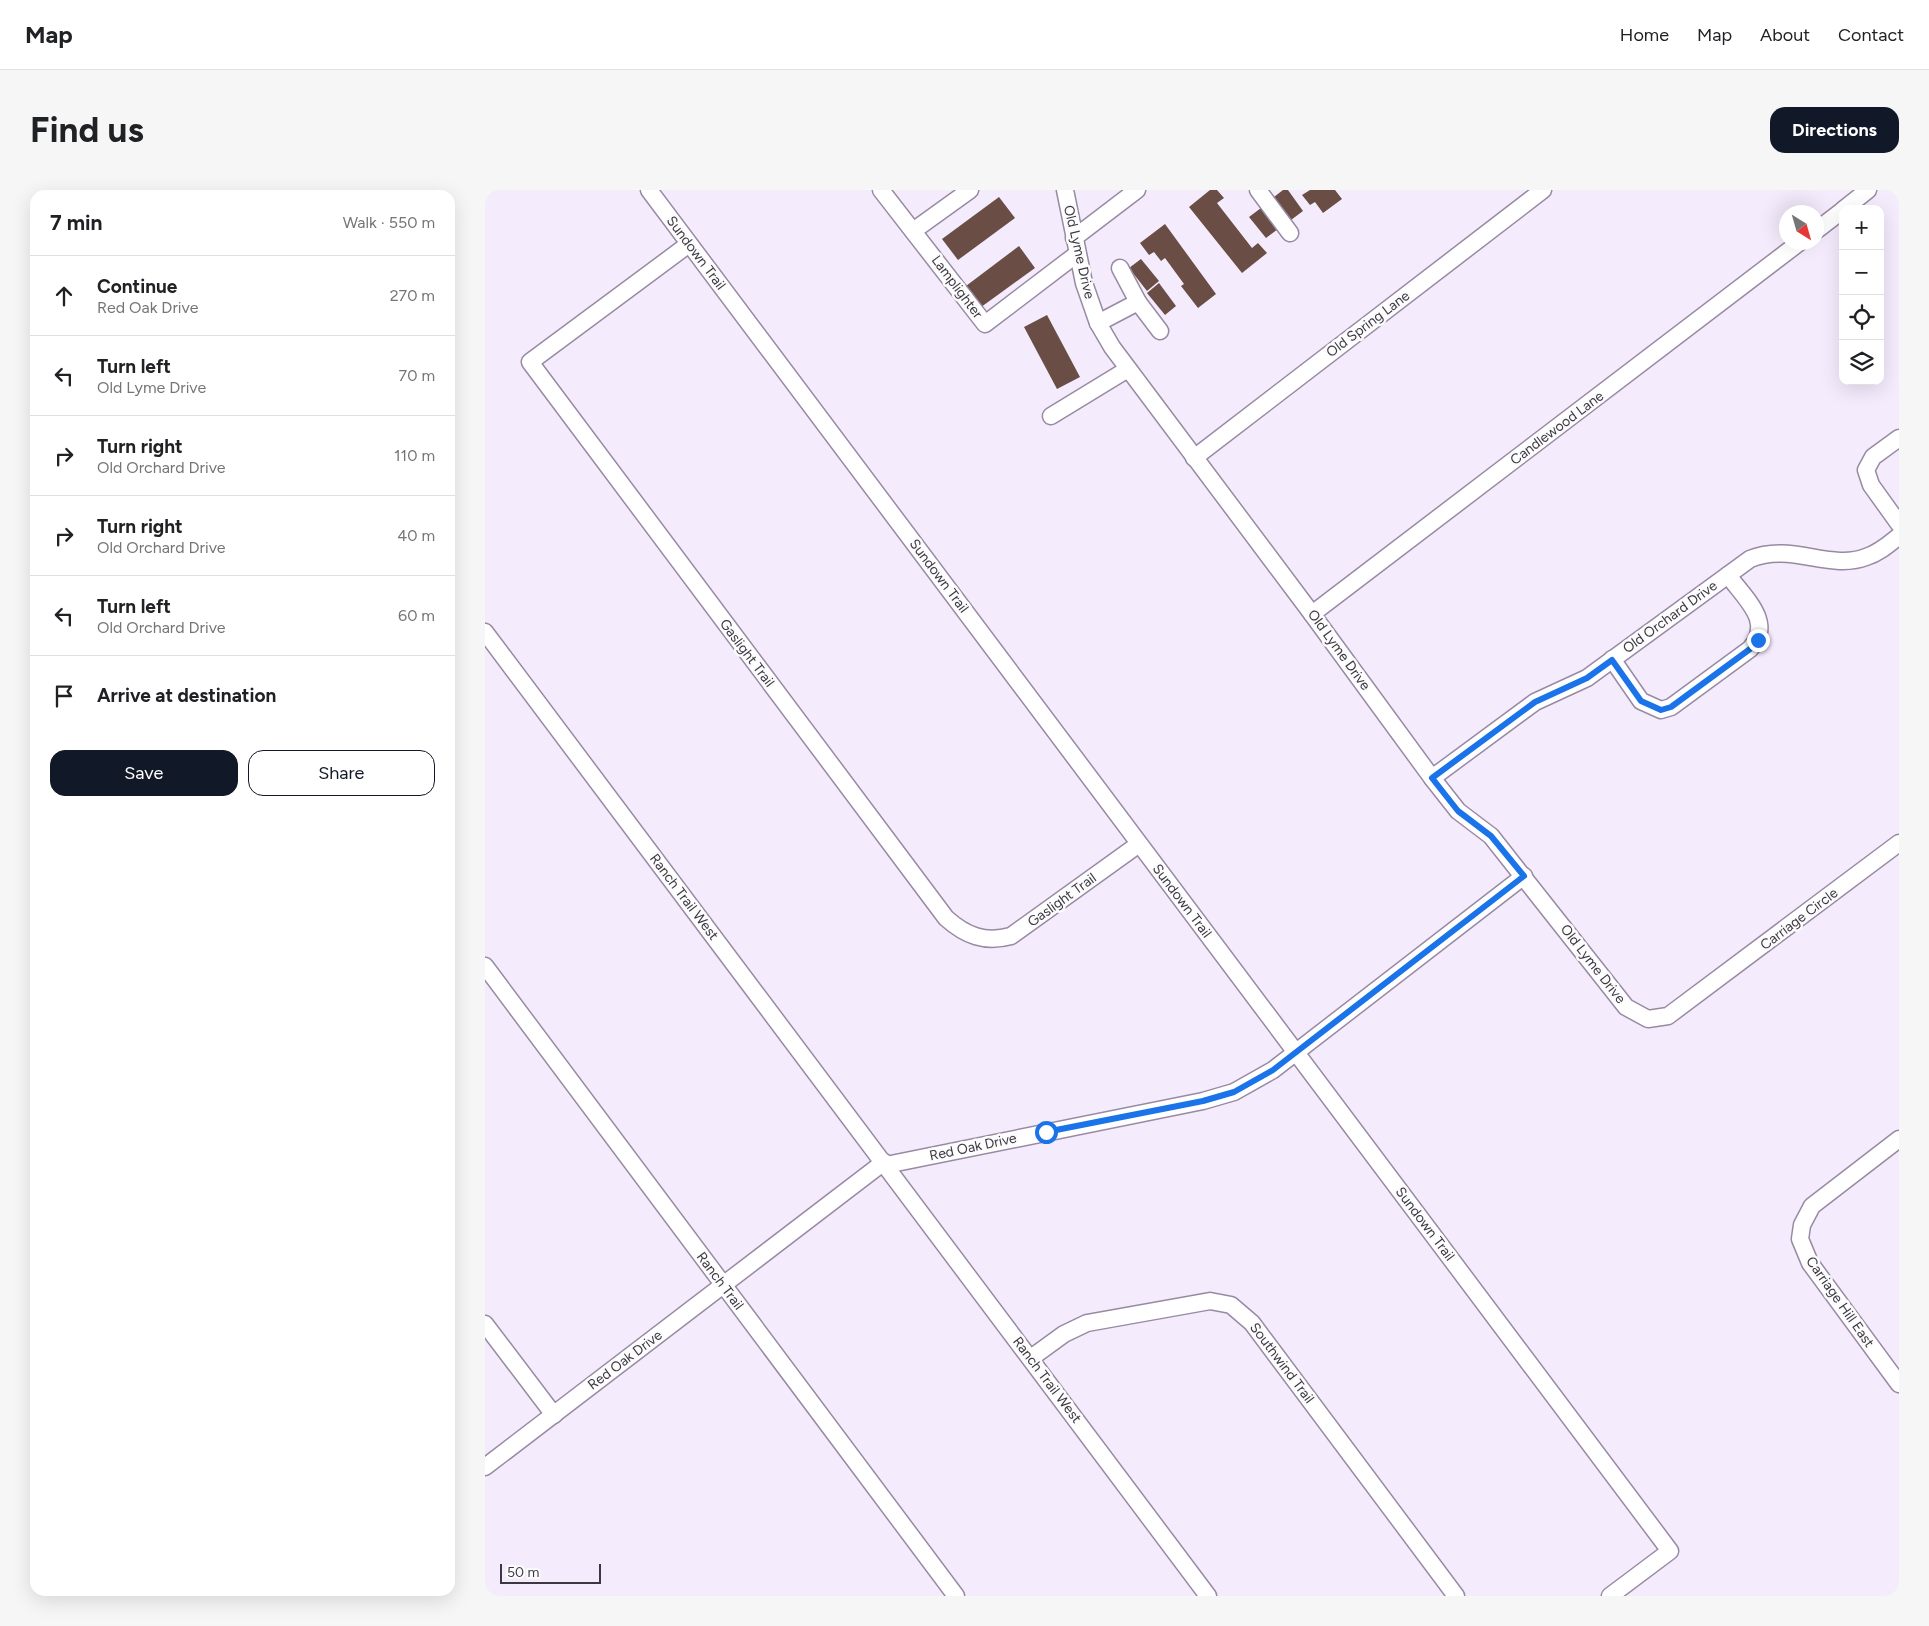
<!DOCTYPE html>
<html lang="en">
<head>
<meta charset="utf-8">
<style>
  :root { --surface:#fff; --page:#f6f6f6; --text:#202124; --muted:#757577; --line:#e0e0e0; --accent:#111827 }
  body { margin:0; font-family:Figtree,sans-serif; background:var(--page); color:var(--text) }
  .controls { position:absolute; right:15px; top:15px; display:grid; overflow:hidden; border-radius:10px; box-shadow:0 5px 20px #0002 }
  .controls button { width:45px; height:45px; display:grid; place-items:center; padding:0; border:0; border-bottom:1px solid var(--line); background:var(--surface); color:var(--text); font:25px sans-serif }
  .compass { position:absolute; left:1294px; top:15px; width:45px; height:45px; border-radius:50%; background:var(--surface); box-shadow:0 5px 20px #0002; rotate:143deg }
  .scale { position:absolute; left:15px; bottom:12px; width:101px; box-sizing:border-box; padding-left:5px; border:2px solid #3d3742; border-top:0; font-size:14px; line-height:18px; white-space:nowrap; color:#3d3742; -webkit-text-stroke:4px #fcfcfc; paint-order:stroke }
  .stop { position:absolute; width:15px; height:15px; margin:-11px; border:4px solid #1a73e8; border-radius:50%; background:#fff }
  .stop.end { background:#1a73e8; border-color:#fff; box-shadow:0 1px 5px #0008 }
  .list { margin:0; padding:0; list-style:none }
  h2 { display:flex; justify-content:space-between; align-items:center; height:65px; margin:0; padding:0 20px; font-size:21px }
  h2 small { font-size:16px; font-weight:400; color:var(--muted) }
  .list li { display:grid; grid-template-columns:32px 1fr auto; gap:15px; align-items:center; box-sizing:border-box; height:80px; padding:0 20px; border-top:1px solid var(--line) }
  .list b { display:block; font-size:19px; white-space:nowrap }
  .list p { margin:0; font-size:16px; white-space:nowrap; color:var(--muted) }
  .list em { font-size:16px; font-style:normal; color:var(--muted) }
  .actions { display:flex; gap:10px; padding:15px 20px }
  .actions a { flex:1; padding:11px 0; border:1px solid var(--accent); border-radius:15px; text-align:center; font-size:18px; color:var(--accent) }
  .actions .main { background:var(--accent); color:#fff }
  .icon { flex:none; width:28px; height:28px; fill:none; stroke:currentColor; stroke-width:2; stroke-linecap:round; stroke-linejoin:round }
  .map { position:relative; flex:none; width:1414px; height:1406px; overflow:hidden; border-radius:15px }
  header { display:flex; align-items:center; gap:30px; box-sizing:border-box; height:70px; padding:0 25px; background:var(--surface); border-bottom:1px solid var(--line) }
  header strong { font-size:24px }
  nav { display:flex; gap:28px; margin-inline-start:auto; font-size:18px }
  .intro { display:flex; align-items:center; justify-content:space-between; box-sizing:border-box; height:120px; padding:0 30px }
  h1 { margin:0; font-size:35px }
  .button { padding:12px 22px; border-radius:15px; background:var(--accent); color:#fff; font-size:18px; font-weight:700 }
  main { display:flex; gap:30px; padding:0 30px }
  aside { flex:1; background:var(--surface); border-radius:15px; box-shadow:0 5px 20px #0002 }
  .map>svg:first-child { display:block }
  .building { fill:#6a4e46 }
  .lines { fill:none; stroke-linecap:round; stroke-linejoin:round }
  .minor-casing { stroke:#988aa3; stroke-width:19 }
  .minor { stroke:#fff; stroke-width:16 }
  .route { stroke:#1a73e8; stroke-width:6 }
  .labels { text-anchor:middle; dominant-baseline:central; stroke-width:5; stroke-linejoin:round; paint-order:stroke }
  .street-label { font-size:14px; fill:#3d3742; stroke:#fcfcfc }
</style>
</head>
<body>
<header>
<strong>Map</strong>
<nav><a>Home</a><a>Map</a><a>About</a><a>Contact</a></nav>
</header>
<div class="intro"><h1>Find us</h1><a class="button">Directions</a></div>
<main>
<aside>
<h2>7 min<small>Walk · 550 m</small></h2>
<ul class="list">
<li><svg class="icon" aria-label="ahead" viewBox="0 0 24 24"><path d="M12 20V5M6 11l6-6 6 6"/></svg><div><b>Continue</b><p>Red Oak Drive</p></div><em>270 m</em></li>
<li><svg class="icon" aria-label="left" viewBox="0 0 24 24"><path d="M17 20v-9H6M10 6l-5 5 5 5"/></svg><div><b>Turn left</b><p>Old Lyme Drive</p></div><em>70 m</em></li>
<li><svg class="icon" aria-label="right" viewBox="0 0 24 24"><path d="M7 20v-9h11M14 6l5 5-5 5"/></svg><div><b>Turn right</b><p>Old Orchard Drive</p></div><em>110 m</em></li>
<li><svg class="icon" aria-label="right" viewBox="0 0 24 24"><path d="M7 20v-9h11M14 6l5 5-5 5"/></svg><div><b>Turn right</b><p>Old Orchard Drive</p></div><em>40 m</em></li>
<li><svg class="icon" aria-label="left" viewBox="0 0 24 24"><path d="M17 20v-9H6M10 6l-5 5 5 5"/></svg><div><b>Turn left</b><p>Old Orchard Drive</p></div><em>60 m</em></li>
<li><svg class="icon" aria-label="arrive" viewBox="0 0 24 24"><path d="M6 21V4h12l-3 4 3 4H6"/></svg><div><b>Arrive at destination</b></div></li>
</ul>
<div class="actions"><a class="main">Save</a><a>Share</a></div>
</aside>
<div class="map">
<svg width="1414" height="1406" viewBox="0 0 1414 1406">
  <rect width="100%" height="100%" fill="#f4ebfc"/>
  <g class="building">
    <path d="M725 0H732L739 8 732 13 767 58 773 53 782 63 757 83 704 17Z"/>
    <path d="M798 0H803L818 21 806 30 789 7Z"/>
    <path d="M825 0H850L857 9 838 23 830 12 825 15 817 5Z"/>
    <path d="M514 7 530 28 473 70 457 49Z"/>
    <path d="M776 18 793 39 781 48 764 27Z"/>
    <path d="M680 34 731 104 713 118 696 96 699 94 680 68 676 71 669 62 664 65 655 53Z"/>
    <path d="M534 56 550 78 492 120 477 99Z"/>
    <path d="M656 69 674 91 662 101 644 78Z"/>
    <path d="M674 93 691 116 680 125 662 103Z"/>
    <path d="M562 125 595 187 572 199 539 137Z"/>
  </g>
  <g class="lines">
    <defs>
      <g id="minor">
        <path d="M164 0 1185 1361 1125 1406"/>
        <path d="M396 0 500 134 592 64"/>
        <path d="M580 0 599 93 613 133 627 157 827 424 947 588 973 621 1006 646 1141 817 1163 829 1183 826 1414 653"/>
        <path d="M773 0 805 43"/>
        <path d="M1359 19 1383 0"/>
        <path d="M1332 40 1358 20"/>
        <path d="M428 41 485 0"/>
        <path d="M589 48 652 0"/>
        <path d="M204 54 45 172 461 728C481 746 500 753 526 746L654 654"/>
        <path d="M635 78 653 112"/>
        <path d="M613 133 653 112 675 141"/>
        <path d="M566 226 643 179"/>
        <path d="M1414 248 1388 267 1381 280 1386 295 1414 334"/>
        <path d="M709 268 1058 0"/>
        <path d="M827 424 1315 52"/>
        <path d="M0 442 723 1406"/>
        <path d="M1127 469 1156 511 1176 520 1186 517 1265 459C1290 432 1259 408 1243 385"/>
        <path d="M947 588 1050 512 1102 488 1265 369C1306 352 1345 381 1381 367 1394 363 1404 354 1414 346"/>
        <path d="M0 776 471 1406"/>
        <path d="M1414 949 1327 1016 1317 1035 1315 1049 1325 1073 1414 1194"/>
        <path d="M401 975 718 911 749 902 788 880 1039 686"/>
        <path d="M0 1134 69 1225"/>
        <path d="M546 1168 579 1144 602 1133 725 1111 746 1115 767 1133 971 1406"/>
        <path d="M0 1277 399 972"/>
      </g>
    </defs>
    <use href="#minor" class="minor-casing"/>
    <use href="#minor" class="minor"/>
  </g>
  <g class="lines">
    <path class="route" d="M561 942 718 911 749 902 788 880 1039 686 1006 646 973 621 947 588 1050 512 1102 488 1127 470 1156 511 1176 520 1186 517 1265 459 1273 450"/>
  </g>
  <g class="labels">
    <g class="street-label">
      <text transform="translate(594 62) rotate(77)">Old Lyme Drive</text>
      <text transform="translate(211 63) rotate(53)">Sundown Trail</text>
      <text transform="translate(472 97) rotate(53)">Lamplighter</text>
      <text transform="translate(883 134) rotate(-37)">Old Spring Lane</text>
      <text transform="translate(1072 238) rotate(-37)">Candlewood Lane</text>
      <text transform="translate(454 386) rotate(53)">Sundown Trail</text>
      <text transform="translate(1185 427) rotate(-36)">Old Orchard Drive</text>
      <text transform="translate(854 460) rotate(54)">Old Lyme Drive</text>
      <text transform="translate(262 463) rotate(53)">Gaslight Trail</text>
      <text transform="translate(199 707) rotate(53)">Ranch Trail West</text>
      <text transform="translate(577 710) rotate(-36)">Gaslight Trail</text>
      <text transform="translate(697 711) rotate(53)">Sundown Trail</text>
      <text transform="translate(1314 729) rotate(-37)">Carriage Circle</text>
      <text transform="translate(1108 774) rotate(52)">Old Lyme Drive</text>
      <text transform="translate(488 957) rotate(-12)">Red Oak Drive</text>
      <text transform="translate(940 1034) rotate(53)">Sundown Trail</text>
      <text transform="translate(235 1091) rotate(53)">Ranch Trail</text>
      <text transform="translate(1355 1112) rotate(55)">Carriage Hill East</text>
      <text transform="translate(140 1170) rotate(-37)">Red Oak Drive</text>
      <text transform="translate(797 1173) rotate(53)">Southwind Trail</text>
      <text transform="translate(562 1190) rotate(53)">Ranch Trail West</text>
    </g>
  </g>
</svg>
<div class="controls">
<button>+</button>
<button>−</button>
<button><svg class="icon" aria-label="locate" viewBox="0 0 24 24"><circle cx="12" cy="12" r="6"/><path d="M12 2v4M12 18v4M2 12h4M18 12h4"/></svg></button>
<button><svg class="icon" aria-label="layers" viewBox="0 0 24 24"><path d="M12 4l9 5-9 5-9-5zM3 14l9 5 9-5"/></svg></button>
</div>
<svg class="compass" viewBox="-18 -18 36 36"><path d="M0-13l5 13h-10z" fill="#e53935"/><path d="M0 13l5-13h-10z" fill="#757577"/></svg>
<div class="scale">50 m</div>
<div class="stop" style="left:561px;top:942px"></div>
<div class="stop end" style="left:1273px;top:450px"></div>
</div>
</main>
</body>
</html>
